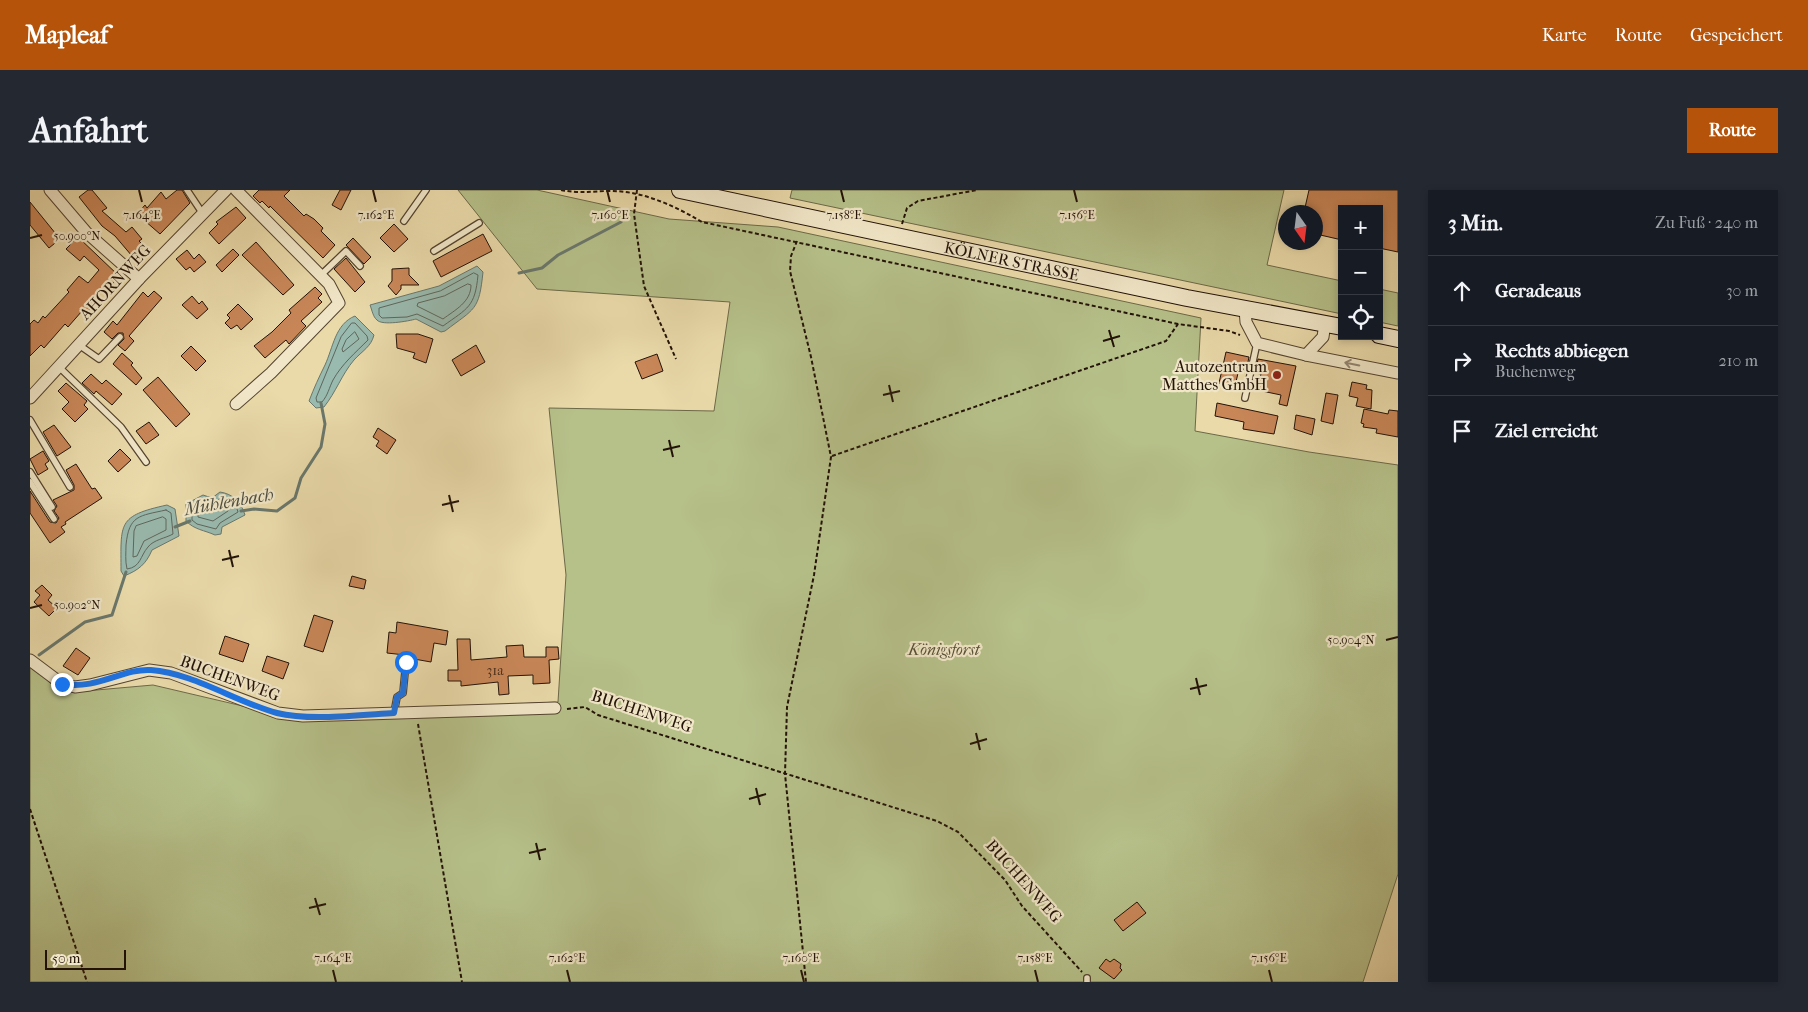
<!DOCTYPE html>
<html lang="de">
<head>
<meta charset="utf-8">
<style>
  :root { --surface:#171b24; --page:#242831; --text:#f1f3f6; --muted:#9ea1a6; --line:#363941; --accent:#b45309 }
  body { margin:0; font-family:"IM FELL French Canon",serif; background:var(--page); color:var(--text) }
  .controls { position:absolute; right:15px; top:15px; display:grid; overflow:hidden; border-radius:0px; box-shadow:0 2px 8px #0003 }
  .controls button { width:45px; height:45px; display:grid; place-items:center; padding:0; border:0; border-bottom:1px solid var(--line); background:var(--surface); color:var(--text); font:25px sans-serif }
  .compass { position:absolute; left:1248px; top:15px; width:45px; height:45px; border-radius:50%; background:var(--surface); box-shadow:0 2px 8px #0003; rotate:166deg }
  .scale { position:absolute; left:15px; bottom:12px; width:81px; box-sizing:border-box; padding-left:5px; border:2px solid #221208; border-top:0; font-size:14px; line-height:18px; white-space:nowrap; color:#221208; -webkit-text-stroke:4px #f1e7c8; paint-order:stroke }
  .stop { position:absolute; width:15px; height:15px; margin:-11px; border:4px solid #1a73e8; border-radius:50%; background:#fff }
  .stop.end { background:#1a73e8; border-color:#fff; box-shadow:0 1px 5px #0008 }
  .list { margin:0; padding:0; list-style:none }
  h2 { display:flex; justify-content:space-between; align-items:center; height:65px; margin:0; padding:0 20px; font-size:21px }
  h2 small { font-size:16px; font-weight:400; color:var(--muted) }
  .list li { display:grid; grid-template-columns:32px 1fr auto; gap:15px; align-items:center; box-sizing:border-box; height:70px; padding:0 20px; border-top:1px solid var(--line) }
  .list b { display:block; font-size:19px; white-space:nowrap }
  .list p { margin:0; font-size:16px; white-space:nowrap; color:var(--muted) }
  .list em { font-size:16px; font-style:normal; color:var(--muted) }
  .icon { flex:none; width:28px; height:28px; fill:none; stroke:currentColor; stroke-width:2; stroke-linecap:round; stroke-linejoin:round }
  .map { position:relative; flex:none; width:1368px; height:792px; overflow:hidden; border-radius:0px }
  header { display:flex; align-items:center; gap:30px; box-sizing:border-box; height:70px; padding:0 25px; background:var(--accent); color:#fff }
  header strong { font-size:24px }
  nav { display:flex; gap:28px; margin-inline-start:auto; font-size:18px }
  .intro { display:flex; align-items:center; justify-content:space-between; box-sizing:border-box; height:120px; padding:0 30px }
  h1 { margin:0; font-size:35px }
  .button { padding:12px 22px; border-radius:0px; background:var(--accent); color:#fff; font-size:18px; font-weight:700 }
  main { display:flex; gap:30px; padding:0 30px }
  aside { flex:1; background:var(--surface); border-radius:0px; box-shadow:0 2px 8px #0003 }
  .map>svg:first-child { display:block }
  .green { fill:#b6c089; stroke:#6c6948 }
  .water { fill:#99baaf; stroke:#69776c }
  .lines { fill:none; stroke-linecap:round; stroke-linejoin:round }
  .shore { stroke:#5e665c; stroke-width:1 }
  .stream { stroke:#69776c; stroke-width:3 }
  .building { fill:#c98758; stroke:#221208 }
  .service-casing { stroke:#544430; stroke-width:8 }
  .minor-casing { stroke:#544430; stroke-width:13 }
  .secondary-casing { stroke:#221208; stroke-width:18 }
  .path { stroke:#221208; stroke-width:2; stroke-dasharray:4 2.5; stroke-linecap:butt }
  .service { stroke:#f1e7c8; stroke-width:5.5 }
  .minor { stroke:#f1e7c8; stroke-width:11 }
  .secondary { stroke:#f1e7c8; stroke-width:16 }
  .oneway { stroke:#948772 }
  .route { stroke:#1a73e8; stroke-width:6 }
  .ticks { fill:none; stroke:#221208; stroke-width:2 }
  .poi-dot { fill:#8f2418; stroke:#f1e7c8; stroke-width:2 }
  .labels { text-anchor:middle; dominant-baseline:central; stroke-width:4.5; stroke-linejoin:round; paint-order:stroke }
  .number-label { font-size:14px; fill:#4c2f1c }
  .street-label { font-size:16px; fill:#221208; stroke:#f1e7c8 }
  .poi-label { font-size:16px; fill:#221208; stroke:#f1e7c8; text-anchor:end }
  .park-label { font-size:16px; font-style:italic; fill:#564f35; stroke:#f1e7c8 }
  .water-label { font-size:18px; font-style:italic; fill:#4c4d42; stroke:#f1e7c8 }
  .ticks-label { font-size:12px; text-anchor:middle; fill:#221208; stroke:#f1e7c8; stroke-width:4.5; stroke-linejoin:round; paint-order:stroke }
</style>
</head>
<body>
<header>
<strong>Mapleaf</strong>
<nav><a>Karte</a><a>Route</a><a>Gespeichert</a></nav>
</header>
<div class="intro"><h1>Anfahrt</h1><a class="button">Route</a></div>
<main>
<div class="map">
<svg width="1368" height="792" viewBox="0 0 1368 792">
  <rect width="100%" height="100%" fill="#eadaaa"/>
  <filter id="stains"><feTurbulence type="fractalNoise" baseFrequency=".004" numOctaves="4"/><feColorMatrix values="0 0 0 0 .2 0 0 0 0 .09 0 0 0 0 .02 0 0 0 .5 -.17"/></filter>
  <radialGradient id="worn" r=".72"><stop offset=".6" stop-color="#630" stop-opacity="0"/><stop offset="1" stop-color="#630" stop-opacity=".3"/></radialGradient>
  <g class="green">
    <path d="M428 0H507L639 29 748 37 1171 128 1165 241 1279 262 1368 275V684L1333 792H0V475L27 499 44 502 123 495 251 525 528 512 536 385 519 218 684 221 700 112 507 99Z"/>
    <path d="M762 0H1254L1237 75 1312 91V124L760 8Z"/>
    <path d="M1349 99 1368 103V136L1349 132Z"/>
  </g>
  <g class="water">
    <path d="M447 76 453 82C449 121 445 118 415 141L411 142 386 129C379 131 352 136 347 130 343 127 342 120 340 115L409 96Z"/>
    <path d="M325 126 344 145C341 157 332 161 324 170 312 184 306 202 294 217L286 218 279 211C284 198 289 187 295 175 303 158 305 134 325 126Z"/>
    <path d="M190 302C203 304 211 312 215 325L192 337 191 344 185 345C174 340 165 340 156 331V314L173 305 182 308Z"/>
    <path d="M137 315 145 319 149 346 122 360C116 374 109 380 94 386L91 381C91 333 87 326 137 315Z"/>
  </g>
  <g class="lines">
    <g class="shore">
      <path d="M444 83 448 85C445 117 438 118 413 136L387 124 377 127 352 128 349 125V118L410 101Z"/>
      <path d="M438 94 441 95C441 112 425 120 413 129L387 116 388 113 414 106Z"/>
      <path d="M322 133H325L337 146 338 150C325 163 312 174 303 190 299 198 298 205 292 212H287L286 208 311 147Z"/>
      <path d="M325 142 329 149 313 162 312 159 316 150Z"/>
      <path d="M192 307 206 316 208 322 190 333 186 339 167 334 162 330V317L173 311 184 313Z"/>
      <path d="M193 315 198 318V321L183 331 168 327V321C176 316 183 320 193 315Z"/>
      <path d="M136 320 141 323 143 344C136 348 123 350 118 357 110 366 111 377 97 379 95 371 96 362 96 355 99 325 109 326 136 320Z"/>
      <path d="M133 327 136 329V340L114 351 107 366 103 367 104 341 106 336Z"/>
    </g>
    <g class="stream">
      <path d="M489 83 512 78 528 65 591 32"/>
      <path d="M211 321 224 319 247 321 265 308 271 288 291 257 295 234 291 213"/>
      <path d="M145 337 160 331"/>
      <path d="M9 465 55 432 82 425 96 382"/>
    </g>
  </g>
  <g class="building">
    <path d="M58 0H62L77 18 72 21 96 42 102 37 112 49 109 51 114 56 102 66 85 46 72 36 49 7Z"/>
    <path d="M147 0H152L160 13 130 44 107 24 115 15 117 18 131 2 136 9Z"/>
    <path d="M229 0H260L254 6 274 26 276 24 284 29 293 38 291 41 305 55 293 68 240 16 239 18 232 11 230 13 223 6Z"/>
    <path d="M310 0H321L311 20 302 15Z"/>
    <path d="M1279 0H1368V62L1349 58V19H1312V50L1286 44V22H1274Z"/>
    <path d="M0 12 30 49 19 58 0 35Z"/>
    <path d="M206 17 216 28 189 54 179 43 188 34 186 32Z"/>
    <path d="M364 34 378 49 364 62 350 48Z"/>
    <path d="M453 44 462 61 411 87 403 71Z"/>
    <path d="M48 47 89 86 79 98 75 95 60 112 64 115 56 124 52 121 38 137 35 134 14 158 11 155 0 166V134L4 130 8 133 13 126 15 128 39 102 37 100 49 86 58 93 69 80 54 66 50 71 36 59Z"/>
    <path d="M323 48 341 67 334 74 316 55Z"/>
    <path d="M226 52 264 95 253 105 212 65Z"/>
    <path d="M203 59 209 65 192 82 186 75Z"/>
    <path d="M157 60 164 69 169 64 176 72 164 82 160 77 156 80 146 69Z"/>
    <path d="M316 68 335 92 325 102 304 79Z"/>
    <path d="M379 78V85L389 95H371V99L366 105 358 96 362 91V79Z"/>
    <path d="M285 97 292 104 288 108 292 112 271 131 276 136 259 154 256 150 235 168 224 156 242 142 261 123 259 120Z"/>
    <path d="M124 101 132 108 99 146 104 151 95 161 88 155 94 149 93 143H88L82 149 74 142 83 131 87 135 113 102 118 107Z"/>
    <path d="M162 106 169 114 172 111 178 119 167 129 152 115Z"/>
    <path d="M208 114 223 129 211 140 207 135 201 139 195 133 200 128 197 125Z"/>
    <path d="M366 144H388L403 149 396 173 383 168 385 163 367 158Z"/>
    <path d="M446 155 455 172 431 186 422 170Z"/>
    <path d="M161 156 176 171 166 181 151 166Z"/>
    <path d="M1196 162 1219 167 1216 181 1209 179 1205 196 1189 193Z"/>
    <path d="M92 163 103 173 101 175 112 188 106 195 83 174Z"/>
    <path d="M627 164 633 181 612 189 605 172Z"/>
    <path d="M1228 169 1266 176 1257 216 1249 214 1251 205 1227 200 1231 184 1225 183Z"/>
    <path d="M61 184 72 194 76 190 92 204 82 215 66 201 64 204 52 193Z"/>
    <path d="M128 187 160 224 146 237 113 200Z"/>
    <path d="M1322 192 1337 195 1336 199 1342 200 1341 219 1326 216 1328 208 1319 206Z"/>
    <path d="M36 193 57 211 54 215 58 219 45 232 32 219 39 212 28 201Z"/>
    <path d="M1296 203 1308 205 1303 234 1291 231Z"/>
    <path d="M1187 213 1248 226 1244 244 1213 239 1214 232 1185 226Z"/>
    <path d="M1334 219 1358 224 1359 220 1368 221V247L1346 243 1347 239 1333 237 1334 234 1331 233Z"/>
    <path d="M1266 225 1285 229 1282 245 1264 239Z"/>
    <path d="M119 232 129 245 116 254 106 241Z"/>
    <path d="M24 235 41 257 27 266 13 242Z"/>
    <path d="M348 238 366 250 357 264 346 256 349 251 343 247Z"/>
    <path d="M90 259 101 270 88 282 78 271Z"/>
    <path d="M13 261 19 271 15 274 18 279 8 285 0 269Z"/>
    <path d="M46 274 62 299 65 298 72 308 35 332 36 334 31 337 35 342 20 353 0 323V301L20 332 26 333 29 328 24 321 27 316 23 310 44 300V295L36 280Z"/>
    <path d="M322 386 336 390 334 399 319 396Z"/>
    <path d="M12 395 22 405 18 410 27 418 19 426 4 412 10 405 5 401Z"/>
    <path d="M284 425 303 431 293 462 274 456Z"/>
    <path d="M367 432 418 441 416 455 404 453 401 472 384 469V466L357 463 359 442 366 443Z"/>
    <path d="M195 446 219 454 213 472 189 464Z"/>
    <path d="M427 449H440L441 470 477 467 476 456 493 455 494 467H516V457H528L529 469 519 470 520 493 503 494V485L478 486 479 504 469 505 468 492 431 496V491H418V480H428Z"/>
    <path d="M46 458 60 468 48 485 33 476Z"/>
    <path d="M237 466 259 473 253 489 232 481Z"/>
    <path d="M1107 712 1116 723 1093 741 1084 730Z"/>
    <path d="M1076 769 1080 772 1084 769 1091 774 1090 778 1092 780 1084 789 1069 778Z"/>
  </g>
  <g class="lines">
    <defs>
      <g id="service">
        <path d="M157 0 173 24"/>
        <path d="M374 31 396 0"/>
        <path d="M404 61 449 33"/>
        <path d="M291 85 316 61 330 76"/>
        <path d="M49 155 69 169 90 147"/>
        <path d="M29 177 91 237 116 272"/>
        <path d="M1215 208 1227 153"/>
        <path d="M0 230 40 297"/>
        <path d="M0 282 22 317"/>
        <path d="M0 292 24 329"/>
        <path d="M364 523 367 507 373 503 376 472"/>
        <path d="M1057 788V792"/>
      </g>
      <g id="minor">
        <path d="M20 0 56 42 109 89"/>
        <path d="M206 0 299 94 309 113 241 183 206 214"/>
        <path d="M1215 119 1216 132 1227 153 1276 165 1293 147 1295 133"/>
        <path d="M1276 165 1368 183"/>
        <path d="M0 208 109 89 196 0"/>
        <path d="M0 470 32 494 45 497 60 495 119 480 141 483 248 523 273 526 525 518"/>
      </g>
      <g id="secondary">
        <path id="s1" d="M650 0 1157 108 1312 137"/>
        <path d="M1349 145 1368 149"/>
      </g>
    </defs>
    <use href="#service" class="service-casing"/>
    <use href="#minor" class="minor-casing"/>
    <use href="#secondary" class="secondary-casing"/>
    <g class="path">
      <path d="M531 0C552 4 561 1 581 1 613 1 645 16 672 32L1148 134 1199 141 1210 145"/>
      <path d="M607 0 604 24 614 96 646 169"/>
      <path d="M872 34 877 18 888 11 947 0"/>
      <path d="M767 51 761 66 760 81 781 167 801 267 784 385 757 517 755 584 776 792"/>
      <path d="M802 266 1136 151 1148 134"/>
      <path d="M537 519 555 517 568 525 907 631 928 642 975 690 992 716 1052 782"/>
      <path d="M388 534 432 792"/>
      <path d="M0 619 57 792"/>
    </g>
    <use href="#service" class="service"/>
    <use href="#minor" class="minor"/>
    <use href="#secondary" class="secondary"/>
  </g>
  <defs><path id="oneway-shaft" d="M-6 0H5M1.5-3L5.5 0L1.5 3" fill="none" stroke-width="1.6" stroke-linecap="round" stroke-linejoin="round" transform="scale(1.25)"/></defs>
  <use class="oneway" href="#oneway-shaft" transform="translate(1322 174) rotate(-169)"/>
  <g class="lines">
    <path class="route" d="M32 494C68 500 93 478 121 480 163 483 206 512 247 523 279 531 331 525 364 523L367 507 373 503 376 472"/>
  </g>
  <path class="ticks" d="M109 0 112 12M343 0 346 12M577 0 580 12M811 0 814 12M1044 0 1047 12M0 48 12 45M1079 140 1084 157M1073 151 1090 146M859 195 863 212M853 205 870 201M639 250 643 267M633 260 650 256M419 305 423 322M412 315 429 311M199 360 203 377M192 370 209 366M0 418 12 415M1356 450 1368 447M1166 488 1170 505M1160 499 1177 495M946 543 950 560M940 554 957 549M726 598 730 615M719 609 736 604M506 653 510 670M499 663 516 659M285 708 290 725M279 718 296 714M303 780 306 792M537 780 540 792M771 780 774 792M1005 780 1008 792M1239 780 1242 792"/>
  <circle class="poi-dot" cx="1247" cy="185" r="5"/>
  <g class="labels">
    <g class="number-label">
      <text x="465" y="480">31a</text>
    </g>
    <g class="street-label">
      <text stroke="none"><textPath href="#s1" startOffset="339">KÖLNER STRASSE</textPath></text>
      <text transform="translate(85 92) rotate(-47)">AHORNWEG</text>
      <text transform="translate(200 488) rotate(20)">BUCHENWEG</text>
      <text transform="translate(612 521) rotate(18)">BUCHENWEG</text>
      <text transform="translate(994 691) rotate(48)">BUCHENWEG</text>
    </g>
    <g class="poi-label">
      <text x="1237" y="176">Autozentrum<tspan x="1237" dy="18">Matthes GmbH</tspan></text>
    </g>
    <g class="park-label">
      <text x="914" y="459">Königsforst</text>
    </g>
    <g class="water-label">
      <text transform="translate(199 312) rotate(-10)">Mühlenbach</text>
    </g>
  </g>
  <g class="ticks-label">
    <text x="112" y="29">7.164°E</text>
    <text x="346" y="29">7.162°E</text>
    <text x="580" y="29">7.160°E</text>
    <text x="814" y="29">7.158°E</text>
    <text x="1047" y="29">7.156°E</text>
    <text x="47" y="50">50.900°N</text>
    <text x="47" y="419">50.902°N</text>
    <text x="1321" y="454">50.904°N</text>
    <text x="303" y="772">7.164°E</text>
    <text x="537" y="772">7.162°E</text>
    <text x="771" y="772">7.160°E</text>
    <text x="1005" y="772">7.158°E</text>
    <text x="1239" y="772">7.156°E</text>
  </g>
  <rect width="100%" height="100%" filter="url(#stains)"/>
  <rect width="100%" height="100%" fill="url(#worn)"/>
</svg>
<div class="controls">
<button>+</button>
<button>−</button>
<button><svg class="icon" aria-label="locate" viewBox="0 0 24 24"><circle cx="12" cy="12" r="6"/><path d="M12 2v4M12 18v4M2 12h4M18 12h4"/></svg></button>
</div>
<svg class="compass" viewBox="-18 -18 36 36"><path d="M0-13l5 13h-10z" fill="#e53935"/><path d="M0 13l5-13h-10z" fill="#9ea1a6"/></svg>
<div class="scale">50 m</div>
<div class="stop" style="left:376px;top:472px"></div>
<div class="stop end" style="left:32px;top:494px"></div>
</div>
<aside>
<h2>3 Min.<small>Zu Fuß · 240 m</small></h2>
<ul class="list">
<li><svg class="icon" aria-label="ahead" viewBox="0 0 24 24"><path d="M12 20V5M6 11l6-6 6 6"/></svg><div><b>Geradeaus</b></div><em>30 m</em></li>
<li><svg class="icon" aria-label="right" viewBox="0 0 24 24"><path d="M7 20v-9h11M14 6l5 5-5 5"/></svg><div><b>Rechts abbiegen</b><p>Buchenweg</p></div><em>210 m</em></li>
<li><svg class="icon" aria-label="arrive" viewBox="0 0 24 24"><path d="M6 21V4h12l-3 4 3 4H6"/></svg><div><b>Ziel erreicht</b></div></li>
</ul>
</aside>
</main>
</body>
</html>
